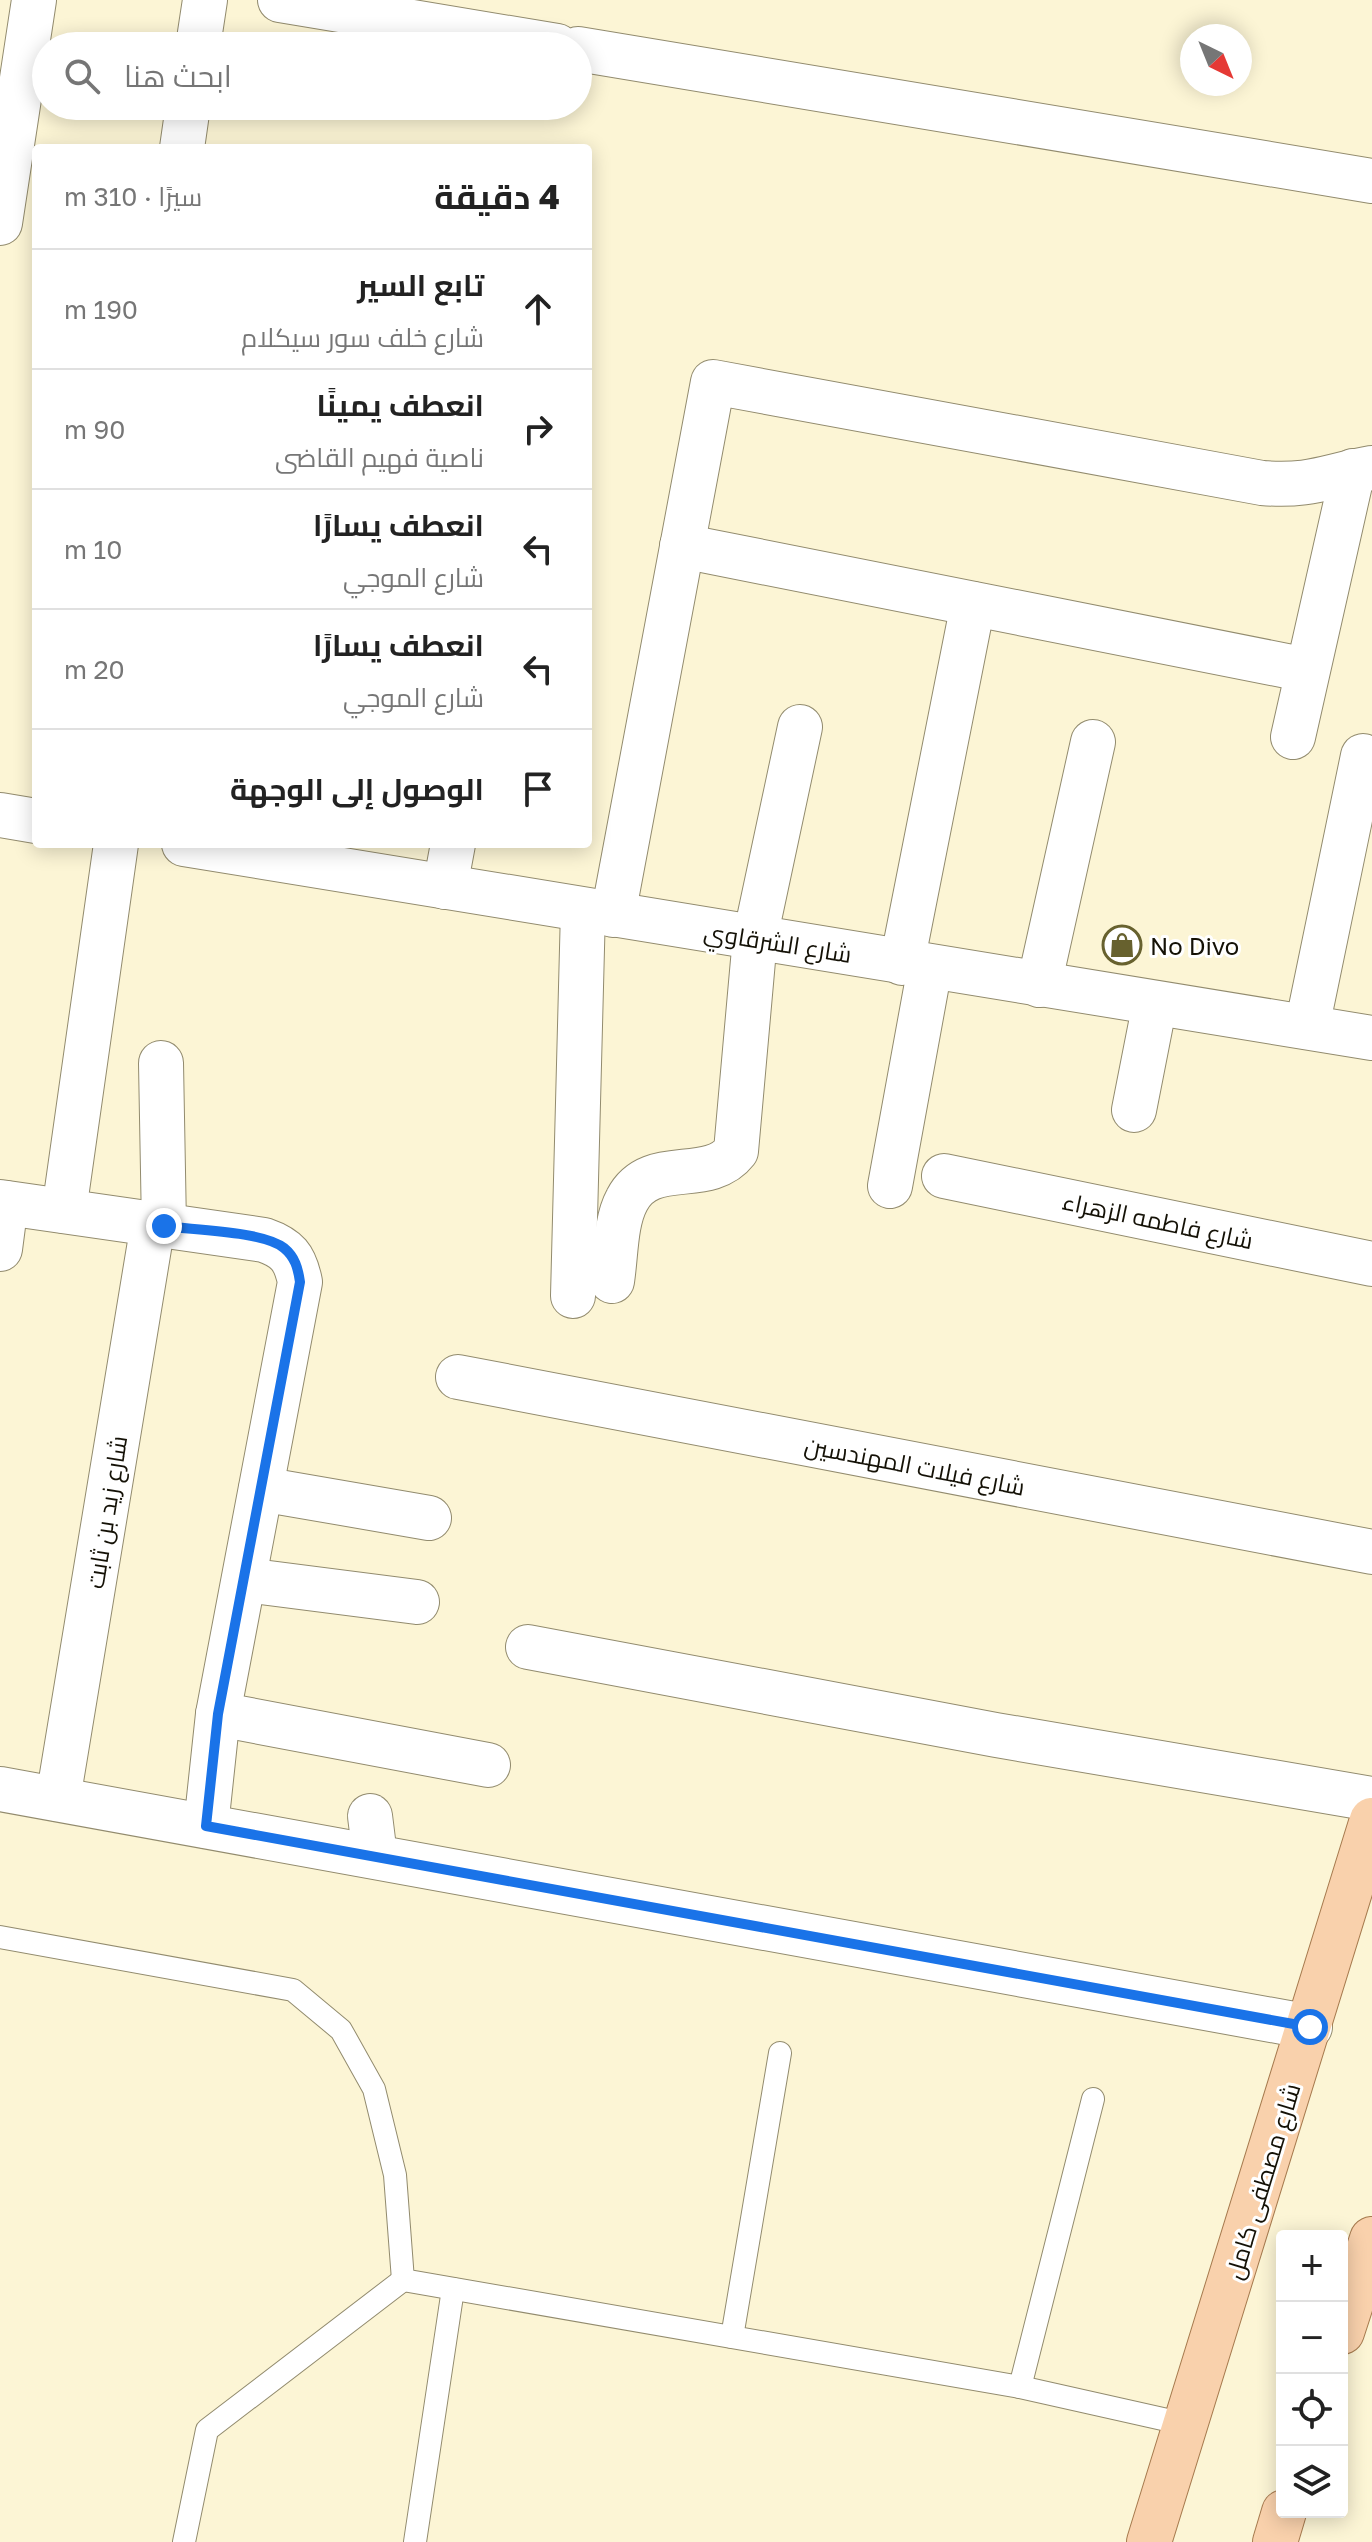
<!DOCTYPE html>
<html lang="ar">
<head>
<meta charset="utf-8">
<style>
  :root { --surface:#fff; --page:#f2f2f2; --text:#222; --muted:#767676; --line:#e0e0e0 }
  body { margin:0; font-family:"Golos Text",Cairo,sans-serif; background:var(--page); color:var(--text); direction:rtl }
  .controls { position:absolute; right:24px; bottom:24px; display:grid; overflow:hidden; border-radius:8px; box-shadow:0 4px 20px #0003 }
  .controls button { width:72px; height:72px; display:grid; place-items:center; padding:0; border:0; border-bottom:2px solid var(--line); background:var(--surface); color:var(--text); font:40px sans-serif }
  .compass { position:absolute; left:1180px; top:24px; width:72px; height:72px; border-radius:50%; background:var(--surface); box-shadow:0 4px 20px #0003; rotate:137deg }
  .stop { position:absolute; width:24px; height:24px; margin:-18px; border:6px solid #1a73e8; border-radius:50%; background:#fff }
  .stop.end { background:#1a73e8; border-color:#fff; box-shadow:0 2px 8px #0008 }
  .list { margin:0; padding:0; list-style:none }
  h2 { display:flex; justify-content:space-between; align-items:center; height:104px; margin:0; padding:0 32px; font-size:34px }
  h2 small { font-size:26px; font-weight:400; color:var(--muted) }
  .list li { display:grid; grid-template-columns:52px 1fr auto; gap:24px; align-items:center; box-sizing:border-box; height:120px; padding:0 32px; border-top:2px solid var(--line) }
  .list b { display:block; font-size:30px; white-space:nowrap }
  .list p { margin:0; font-size:26px; white-space:nowrap; color:var(--muted) }
  .list em { font-size:26px; font-style:normal; color:var(--muted) }
  .icon { flex:none; width:44px; height:44px; fill:none; stroke:currentColor; stroke-width:2; stroke-linecap:round; stroke-linejoin:round }
  .map { position:relative; flex:none; width:1372px; height:2542px; overflow:hidden; direction:ltr }
  .search { position:absolute; background:var(--surface); box-shadow:0 4px 20px #0003; left:32px; top:32px; width:560px; height:88px; display:flex; align-items:center; gap:20px; box-sizing:border-box; padding:0 28px; border-radius:44px; color:var(--muted); font-size:30px }
  .panel { position:absolute; background:var(--surface); box-shadow:0 4px 20px #0003; left:32px; top:144px; width:560px; height:704px; border-radius:8px; direction:rtl }
  .map>svg:first-child { display:block }
  .lines { fill:none; stroke-linecap:round; stroke-linejoin:round }
  .service-casing { stroke:#928b6e; stroke-width:24 }
  .minor-casing { stroke:#928b6e; stroke-width:46 }
  .primary-casing { stroke:#a67a4e; stroke-width:46 }
  .service { stroke:#fff; stroke-width:22 }
  .minor { stroke:#fff; stroke-width:44 }
  .primary { stroke:#f9d1ac; stroke-width:44 }
  .route { stroke:#1a73e8; stroke-width:10 }
  .labels { text-anchor:middle; dominant-baseline:central; stroke-width:6; stroke-linejoin:round; paint-order:stroke }
  .street-label { font-size:24px; fill:#141106; stroke:#fff }
  .poi-label { font-size:24px; fill:#141106; stroke:#fff; text-anchor:start }
</style>
</head>
<body>
<div class="map">
<svg width="1372" height="2542" viewBox="0 0 1372 2542">
  <rect width="100%" height="100%" fill="#fcf5d5"/>
  <g class="lines">
    <defs>
      <g id="service">
        <path d="M0 1937 293 1990 341 2030 374 2089 395 2175 403 2280 1020 2387 1185 2424"/>
        <path d="M732 2337 780 2053"/>
        <path d="M1020 2387 1093 2099"/>
        <path d="M184 2542 207 2430 403 2280"/>
        <path d="M415 2542 453 2289"/>
      </g>
      <g id="minor">
        <path d="M280 0 557 46"/>
        <path d="M198 46 205 0"/>
        <path d="M578 49 1372 181"/>
        <path d="M182 148 188 106"/>
        <path d="M0 223 34 0"/>
        <path d="M682 546 1307 670"/>
        <path d="M1293 737 1353 471"/>
        <path d="M0 815 36 821"/>
        <path d="M184 844 1372 1038"/>
        <path d="M445 887 453 844"/>
        <path d="M613 915 713 382 1262 483C1311 487 1327 476 1372 468"/>
        <path d="M902 963 973 604"/>
        <path d="M1039 985 1093 742"/>
        <path d="M1307 1027 1363 756"/>
        <path d="M161 1063 164 1226"/>
        <path d="M1134 1110 1155 1003"/>
        <path d="M944 1176 1372 1264"/>
        <path d="M890 1186 930 967"/>
        <path d="M0 1202 264 1240C287 1248 295 1257 300 1282L218 1714 206 1826"/>
        <path d="M64 1211 116 844"/>
        <path d="M0 1249 6 1203"/>
        <path d="M612 1281C616 1256 615 1222 627 1200 650 1155 708 1187 736 1151L755 938 800 727"/>
        <path d="M573 1296 583 910"/>
        <path d="M458 1377 1372 1552"/>
        <path d="M261 1489 429 1518"/>
        <path d="M245 1580 417 1602"/>
        <path d="M528 1647 996 1735 1372 1799"/>
        <path d="M218 1714 488 1765"/>
        <path d="M0 1789 1310 2027"/>
        <path d="M58 1799 153 1224"/>
        <path d="M370 1816 375 1856"/>
      </g>
      <g id="primary">
        <path d="M1342 2332 1372 2239"/>
        <path d="M1149 2542 1372 1820"/>
        <path d="M1275 2542 1284 2512"/>
      </g>
    </defs>
    <use href="#service" class="service-casing"/>
    <use href="#minor" class="minor-casing"/>
    <use href="#primary" class="primary-casing"/>
    <use href="#service" class="service"/>
    <use href="#minor" class="minor"/>
    <use href="#primary" class="primary"/>
  </g>
  <g class="lines">
    <path class="route" d="M164 1226C192 1230 263 1231 284 1248 295 1257 298 1268 300 1282L218 1714 206 1826 1310 2027"/>
  </g>
  <defs>
    <symbol id="shop-ring" viewBox="-11 -11 22 22"><circle r="9.5" fill="#fff" stroke="#67612e" stroke-width="1.5"/><path d="M-5-2.5h2.3a2.7 3.5 0 0 1 5.4 0H5L5.5 6h-11ZM-1.5-2.5h3a1.5 2.3 0 0 0-3 0Z" fill="#67612e"/></symbol>
  </defs>
  <g fill-rule="evenodd">
    <use href="#shop-ring" x="1100" y="923" width="44" height="44"/>
  </g>
  <g class="labels">
    <g class="street-label">
      <text transform="translate(778 942) rotate(9)">شارع الشرقاوي</text>
      <text transform="translate(1158 1220) rotate(12)">شارع فاطمه الزهراء</text>
      <text transform="translate(915 1465) rotate(11)">شارع فيلات المهندسين</text>
      <text transform="translate(106 1512) rotate(-81)">شارع زيد بن ثابت</text>
      <text transform="translate(1262 2181) rotate(-73)">شارع مصطفى كامل</text>
    </g>
    <g class="poi-label">
      <text x="1150" y="945">No Divo</text>
    </g>
  </g>
</svg>
<div class="controls">
<button>+</button>
<button>−</button>
<button><svg class="icon" aria-label="locate" viewBox="0 0 24 24"><circle cx="12" cy="12" r="6"/><path d="M12 2v4M12 18v4M2 12h4M18 12h4"/></svg></button>
<button><svg class="icon" aria-label="layers" viewBox="0 0 24 24"><path d="M12 4l9 5-9 5-9-5zM3 14l9 5 9-5"/></svg></button>
</div>
<svg class="compass" viewBox="-18 -18 36 36"><path d="M0-13l5 13h-10z" fill="#e53935"/><path d="M0 13l5-13h-10z" fill="#767676"/></svg>
<div class="stop" style="left:1310px;top:2027px"></div>
<div class="stop end" style="left:164px;top:1226px"></div>
<div class="search"><svg class="icon" aria-label="search" viewBox="0 0 24 24"><circle cx="10" cy="10" r="6"/><path d="M15 15l6 6"/></svg>ابحث هنا</div>
<section class="panel">
<h2>4 دقيقة<small>سيرًا · 310 m</small></h2>
<ul class="list">
<li><svg class="icon" aria-label="ahead" viewBox="0 0 24 24"><path d="M12 20V5M6 11l6-6 6 6"/></svg><div><b>تابع السير</b><p>شارع خلف سور سيكلام</p></div><em>190 m</em></li>
<li><svg class="icon" aria-label="right" viewBox="0 0 24 24"><path d="M7 20v-9h11M14 6l5 5-5 5"/></svg><div><b>انعطف يمينًا</b><p>ناصية فهيم القاضى</p></div><em>90 m</em></li>
<li><svg class="icon" aria-label="left" viewBox="0 0 24 24"><path d="M17 20v-9H6M10 6l-5 5 5 5"/></svg><div><b>انعطف يسارًا</b><p>شارع الموجي</p></div><em>10 m</em></li>
<li><svg class="icon" aria-label="left" viewBox="0 0 24 24"><path d="M17 20v-9H6M10 6l-5 5 5 5"/></svg><div><b>انعطف يسارًا</b><p>شارع الموجي</p></div><em>20 m</em></li>
<li><svg class="icon" aria-label="arrive" viewBox="0 0 24 24"><path d="M6 21V4h12l-3 4 3 4H6"/></svg><div><b>الوصول إلى الوجهة</b></div></li>
</ul>
</section>
</div>
</body>
</html>
